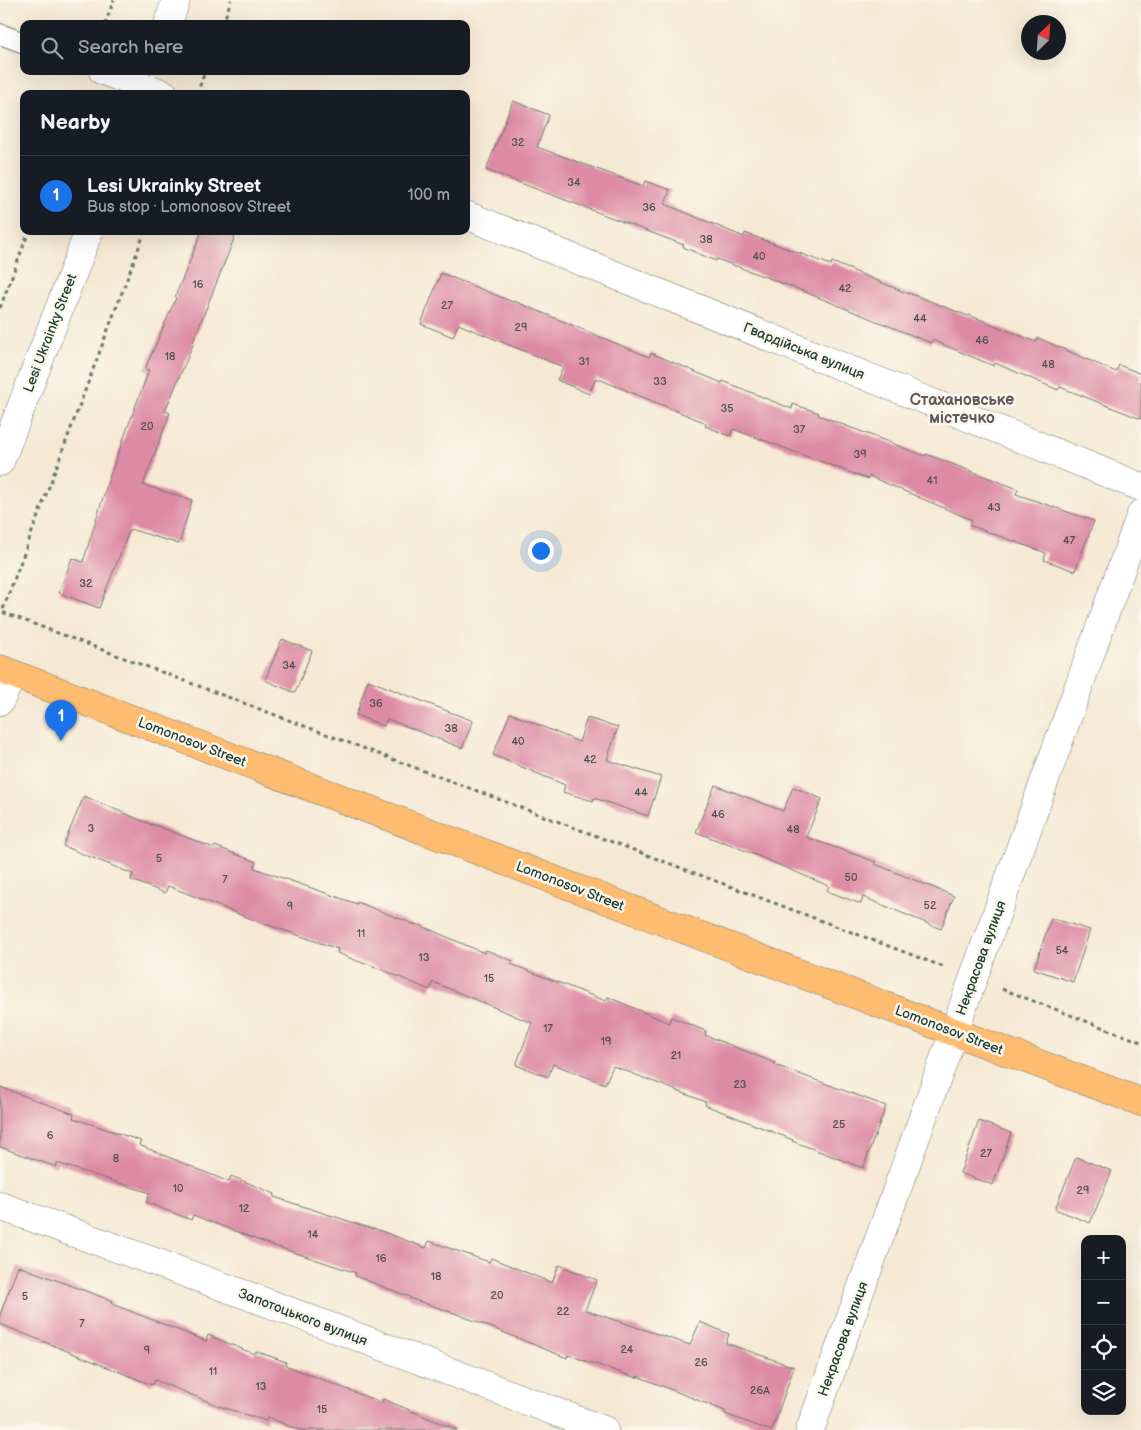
<!DOCTYPE html>
<html lang="en">
<head>
<meta charset="utf-8">
<style>
  :root { --surface:#171b24; --page:#20242c; --text:#f1f3f6; --muted:#9ea1a6; --line:#363941; --accent:#1a73e8 }
  body { margin:0; font-family:"Balsamiq Sans",sans-serif; background:var(--page); color:var(--text) }
  .controls { position:absolute; right:15px; bottom:15px; display:grid; overflow:hidden; border-radius:10px; box-shadow:0 5px 20px #0002 }
  .controls button { width:45px; height:45px; display:grid; place-items:center; padding:0; border:0; border-bottom:1px solid var(--line); background:var(--surface); color:var(--text); font:25px sans-serif }
  .compass { position:absolute; left:1021px; top:15px; width:45px; height:45px; border-radius:50%; background:var(--surface); box-shadow:0 5px 20px #0002; rotate:25deg }
  .you { position:absolute; left:540px; top:550px; width:18px; height:18px; margin:-12px; border:4px solid #fff; border-radius:50%; background:#1a73e8; box-shadow:0 0 0 8px #1a73e833 }
  .badge { display:grid; place-items:center; width:32px; height:32px; border-radius:50%; background:var(--accent); color:#fff; font-size:16px; font-weight:700 }
  .pin { position:absolute; translate:-50% -41px; filter:drop-shadow(0 1px 2px #0008) }
  .pin::after { content:''; position:absolute; top:26px; width:18px; height:15px; background:inherit; clip-path:polygon(0 0,100% 0,50% 100%) }
  .list { margin:0; padding:0; list-style:none }
  h2 { display:flex; justify-content:space-between; align-items:center; height:65px; margin:0; padding:0 20px; font-size:21px }
  h2 small { font-size:16px; font-weight:400; color:var(--muted) }
  .list li { display:grid; grid-template-columns:32px 1fr auto; gap:15px; align-items:center; box-sizing:border-box; height:80px; padding:0 20px; border-top:1px solid var(--line) }
  .list b { display:block; font-size:19px; white-space:nowrap }
  .list p { margin:0; font-size:16px; white-space:nowrap; color:var(--muted) }
  .list em { font-size:16px; font-style:normal; color:var(--muted) }
  .icon { flex:none; width:28px; height:28px; fill:none; stroke:currentColor; stroke-width:2; stroke-linecap:round; stroke-linejoin:round }
  .map { position:relative; flex:none; width:1141px; height:1430px; overflow:hidden }
  .search { position:absolute; background:var(--surface); box-shadow:0 5px 20px #0002; left:20px; top:20px; width:450px; height:55px; display:flex; align-items:center; gap:12px; box-sizing:border-box; padding:0 18px; border-radius:10px; color:var(--muted); font-size:19px }
  .panel { position:absolute; background:var(--surface); box-shadow:0 5px 20px #0002; left:20px; top:90px; width:450px; height:145px; border-radius:10px }
  .map>svg:first-child { display:block }
  .building { fill:#dd8ba5 }
  .lines { fill:none; stroke-linecap:round; stroke-linejoin:round }
  .service-casing { stroke:#6a796c; stroke-width:22 }
  .minor-casing { stroke:#6a796c; stroke-width:29 }
  .primary-casing { stroke:#6a796c; stroke-width:29 }
  .path { stroke:#6a796c; stroke-width:3; stroke-dasharray:4 4; stroke-linecap:butt }
  .service { stroke:#fff; stroke-width:20 }
  .minor { stroke:#fff; stroke-width:28 }
  .primary { stroke:#febc70; stroke-width:28 }
  .labels { text-anchor:middle; dominant-baseline:central; stroke-width:5; stroke-linejoin:round; paint-order:stroke }
  .number-label { font-size:11px; fill:#4e5050 }
  .street-label { font-size:14px; fill:#1f3d34; stroke:#fbf7ec }
  .quarter-label { font-size:16px; font-weight:bold; fill:#62585c; stroke:#fbf7ec }
</style>
</head>
<body>
<div class="map">
<svg width="1141" height="1430" viewBox="0 0 1141 1430">
  <rect width="100%" height="100%" fill="#fbf7ec"/>
  <filter id="ink" filterUnits="userSpaceOnUse"><feTurbulence type="fractalNoise" baseFrequency=".02" numOctaves="2"/><feDisplacementMap in="SourceGraphic" scale="10" xChannelSelector="R" yChannelSelector="G"/><feConvolveMatrix kernelMatrix="1 2 1 2 8 2 1 2 1" color-interpolation-filters="sRGB"/></filter>
  <filter id="wash" filterUnits="userSpaceOnUse"><feTurbulence type="fractalNoise" baseFrequency=".0096" numOctaves="4" result="noise"/><feDisplacementMap in="SourceGraphic" scale="20" xChannelSelector="R" yChannelSelector="G"/><feGaussianBlur stdDeviation="1.12" result="paint"/><feColorMatrix in="noise" values="0 0 0 0 0 0 0 0 0 0 0 0 0 0 0 0 0 1.4 0 .05"/><feComposite in="paint" operator="in"/></filter>
  <g filter="url(#wash)">
    <rect width="100%" height="100%" fill="#f6e9d4"/>
    <g id="blocks">
      <g class="building">
        <path d="M513 101 549 115 537 147 643 186 645 181 670 190 665 204 744 237 745 233 831 265 832 262 909 294V293L968 316 969 315 1036 342 1038 338 1116 372 1119 365 1141 374V419L1060 387 1058 390 995 363 994 366 932 340 931 343 795 288 717 259 716 261 683 247 684 245 486 170Z"/>
        <path d="M202 231H237L193 342H194L165 411 170 413 143 485 192 500 179 544 130 529 99 608 59 593 72 558 83 562 110 475 149 370 145 369 176 298 175 297Z"/>
        <path d="M441 273 513 302 514 301 649 357 651 353 722 383 723 381 792 409 793 404 819 413 818 415 925 456 926 454 1018 489 1016 494 1094 521 1075 571 1044 560 1046 553 969 525 972 520 869 476 868 479 733 429 730 436 705 426 706 423 596 378 589 394 557 380 563 367 458 324 453 337 421 324Z"/>
        <path d="M282 639 312 651 295 693 265 680Z"/>
        <path d="M368 680 473 721 462 748 387 719 384 726 356 715Z"/>
        <path d="M510 713 579 742 587 718 618 727 607 760 661 777 648 816 594 798 593 801 563 792 565 785 493 755Z"/>
        <path d="M715 785 783 811 793 787 822 799 806 837 876 862 875 864 954 896 941 929 863 897 861 904 827 891 829 886 722 841V842L696 832Z"/>
        <path d="M84 796 152 825V824L214 848 215 846 256 862 254 868 357 904V902L416 925 417 924 484 953 486 950 513 961 511 964 606 1001 608 997 669 1023 671 1017 706 1031 705 1035 775 1063V1065L886 1106 863 1168 792 1141 793 1140 705 1105 706 1102 613 1066 605 1084 553 1064 548 1077 516 1065 532 1023 433 982 430 990 366 963 365 964 337 953 338 949 254 920 168 886 165 893 131 880 133 874 63 846Z"/>
        <path d="M1051 918 1090 930 1073 982 1034 969Z"/>
        <path d="M0 1087 74 1114 73 1118 141 1141 139 1145 229 1182 231 1176 275 1194 274 1197 373 1229V1228L426 1248 429 1241 489 1262 491 1258 552 1283 559 1265 597 1280 585 1310 690 1345 700 1322 729 1334 726 1343 794 1367 772 1430H769L725 1414V1411L637 1376V1378L568 1355 567 1358 460 1315 409 1298 410 1297 355 1276 356 1273 266 1243 193 1215 191 1220 146 1202 150 1193 57 1163 56 1167 0 1147Z"/>
        <path d="M979 1121 1011 1133 993 1185 960 1173Z"/>
        <path d="M1076 1157 1112 1171 1090 1223 1055 1209Z"/>
        <path d="M18 1266 113 1301 112 1304 206 1341 208 1335 254 1354 256 1351 286 1362 285 1365 382 1403 383 1399 457 1430H299L267 1417 266 1421 219 1406 155 1380 152 1385 0 1324V1315Z"/>
      </g>
    </g>
  </g>
  <g filter="url(#ink)">
    <use href="#blocks" fill-opacity="0" stroke="#6a796c" stroke-width="1"/>
    <g class="lines">
      <defs>
        <path id="service" d="M0 34 24 43"/>
        <g id="minor">
          <path d="M168 24 176 0"/>
          <path d="M103 71 164 94"/>
          <path d="M466 215 1141 487"/>
          <path d="M0 462 89 231"/>
          <path d="M0 701 13 674"/>
          <path d="M0 1206 249 1296 604 1430"/>
          <path d="M810 1430 1141 514"/>
        </g>
        <path id="primary" d="M0 669 954 1032 1141 1102"/>
      </defs>
      <use href="#service" class="service-casing"/>
      <use href="#minor" class="minor-casing"/>
      <use href="#primary" class="primary-casing"/>
      <g class="path">
        <path d="M105 24 114 0"/>
        <path d="M223 24 231 0"/>
        <path d="M197 94 205 71"/>
        <path d="M145 231 2 612 944 967"/>
        <path d="M0 308 29 231"/>
        <path d="M1002 989 1141 1042"/>
      </g>
      <use href="#service" class="service"/>
      <use href="#minor" class="minor"/>
      <use href="#primary" class="primary"/>
    </g>
  </g>
  <g class="labels">
    <g class="number-label">
      <text x="518" y="142">32</text>
      <text x="574" y="182">34</text>
      <text x="649" y="207">36</text>
      <text x="706" y="239">38</text>
      <text x="759" y="256">40</text>
      <text x="198" y="284">16</text>
      <text x="845" y="288">42</text>
      <text x="447" y="305">27</text>
      <text x="920" y="318">44</text>
      <text x="521" y="327">29</text>
      <text x="982" y="340">46</text>
      <text x="170" y="356">18</text>
      <text x="584" y="361">31</text>
      <text x="1048" y="364">48</text>
      <text x="660" y="381">33</text>
      <text x="727" y="408">35</text>
      <text x="147" y="426">20</text>
      <text x="799" y="429">37</text>
      <text x="860" y="454">39</text>
      <text x="932" y="480">41</text>
      <text x="994" y="507">43</text>
      <text x="1069" y="540">47</text>
      <text x="86" y="583">32</text>
      <text x="289" y="665">34</text>
      <text x="376" y="703">36</text>
      <text x="451" y="728">38</text>
      <text x="518" y="741">40</text>
      <text x="590" y="759">42</text>
      <text x="641" y="792">44</text>
      <text x="718" y="814">46</text>
      <text x="91" y="828">3</text>
      <text x="793" y="829">48</text>
      <text x="159" y="858">5</text>
      <text x="851" y="877">50</text>
      <text x="225" y="879">7</text>
      <text x="930" y="905">52</text>
      <text x="290" y="906">9</text>
      <text x="361" y="933">11</text>
      <text x="1062" y="950">54</text>
      <text x="424" y="957">13</text>
      <text x="489" y="978">15</text>
      <text x="548" y="1028">17</text>
      <text x="606" y="1041">19</text>
      <text x="676" y="1055">21</text>
      <text x="740" y="1084">23</text>
      <text x="839" y="1124">25</text>
      <text x="50" y="1135">6</text>
      <text x="986" y="1153">27</text>
      <text x="116" y="1158">8</text>
      <text x="178" y="1188">10</text>
      <text x="1083" y="1190">29</text>
      <text x="244" y="1208">12</text>
      <text x="313" y="1234">14</text>
      <text x="381" y="1258">16</text>
      <text x="436" y="1276">18</text>
      <text x="497" y="1295">20</text>
      <text x="25" y="1296">5</text>
      <text x="563" y="1311">22</text>
      <text x="82" y="1323">7</text>
      <text x="627" y="1349">24</text>
      <text x="147" y="1350">9</text>
      <text x="701" y="1362">26</text>
      <text x="213" y="1371">11</text>
      <text x="261" y="1386">13</text>
      <text x="760" y="1390">26А</text>
      <text x="322" y="1409">15</text>
    </g>
    <g class="street-label">
      <text transform="translate(50 333) rotate(-69)">Lesi Ukrainky Street</text>
      <text transform="translate(804 351) rotate(22)">Гвардійська вулиця</text>
      <text transform="translate(192 742) rotate(21)">Lomonosov Street</text>
      <text transform="translate(570 886) rotate(21)">Lomonosov Street</text>
      <text transform="translate(981 958) rotate(-70)">Некрасова вулиця</text>
      <text transform="translate(949 1030) rotate(21)">Lomonosov Street</text>
      <text transform="translate(303 1317) rotate(21)">Запотоцького вулиця</text>
      <text transform="translate(843 1339) rotate(-70)">Некрасова вулиця</text>
    </g>
    <g class="quarter-label">
      <text x="962" y="400">Стахановське<tspan x="962" dy="18">містечко</tspan></text>
    </g>
  </g>
</svg>
<div class="controls">
<button>+</button>
<button>−</button>
<button><svg class="icon" aria-label="locate" viewBox="0 0 24 24"><circle cx="12" cy="12" r="6"/><path d="M12 2v4M12 18v4M2 12h4M18 12h4"/></svg></button>
<button><svg class="icon" aria-label="layers" viewBox="0 0 24 24"><path d="M12 4l9 5-9 5-9-5zM3 14l9 5 9-5"/></svg></button>
</div>
<svg class="compass" viewBox="-18 -18 36 36"><path d="M0-13l5 13h-10z" fill="#e53935"/><path d="M0 13l5-13h-10z" fill="#9ea1a6"/></svg>
<div class="you"></div>
<div class="pin badge" style="left:61px;top:741px">1</div>
<div class="search"><svg class="icon" aria-label="search" viewBox="0 0 24 24"><circle cx="10" cy="10" r="6"/><path d="M15 15l6 6"/></svg>Search here</div>
<section class="panel">
<h2>Nearby<small></small></h2>
<ul class="list">
<li><span class="badge">1</span><div><b>Lesi Ukrainky Street</b><p>Bus stop · Lomonosov Street</p></div><em>100 m</em></li>
</ul>
</section>
</div>
</body>
</html>
